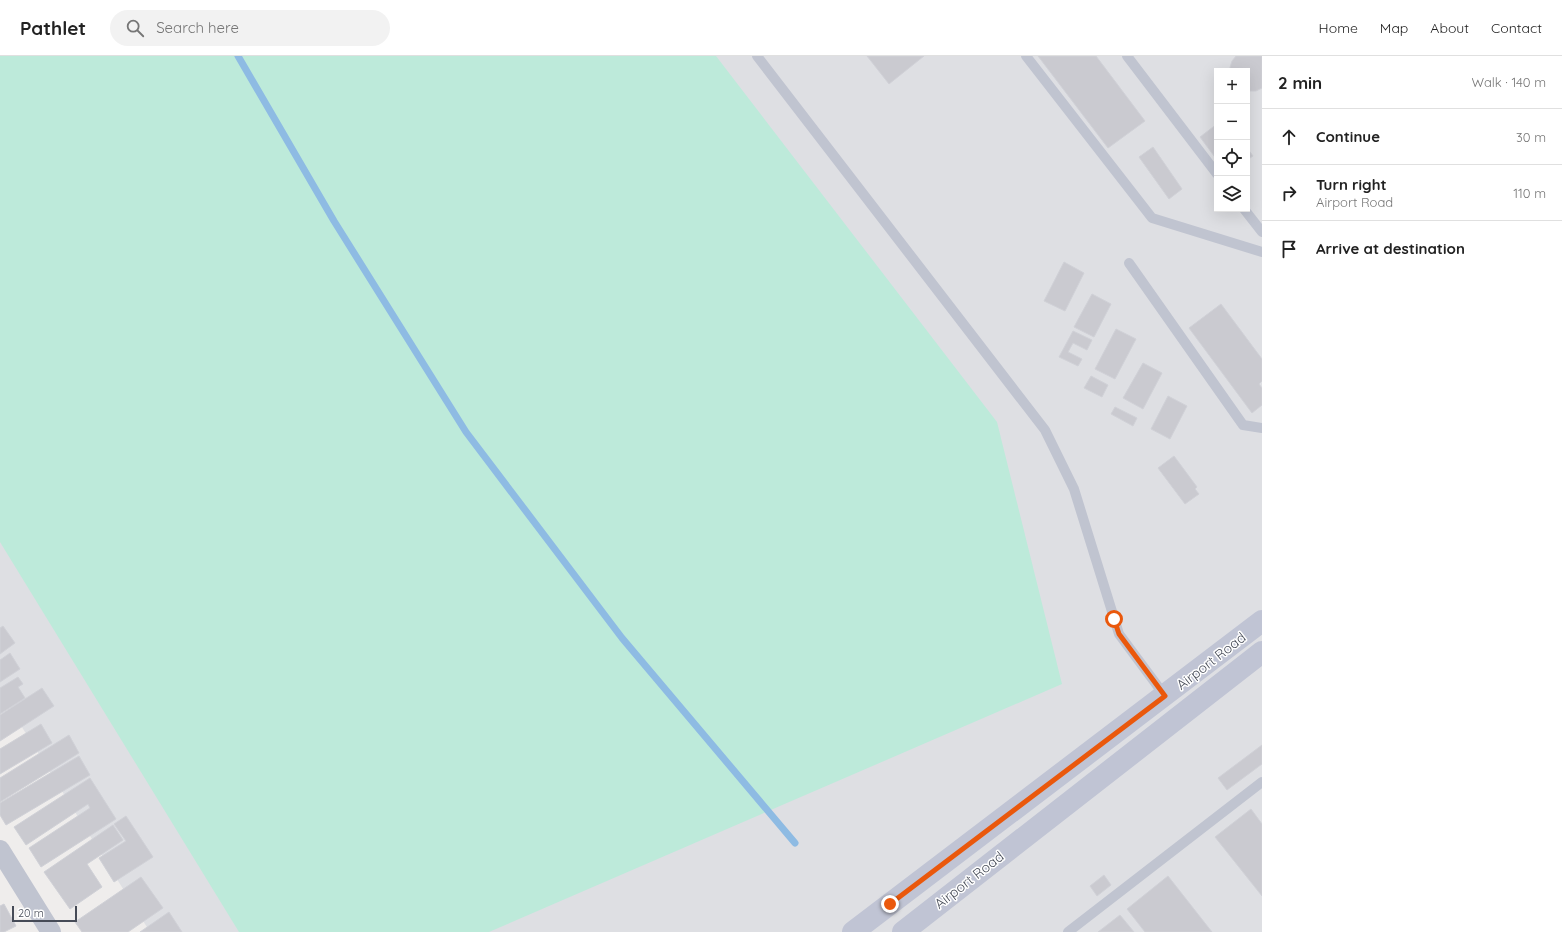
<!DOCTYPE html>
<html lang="en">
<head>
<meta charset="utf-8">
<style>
  :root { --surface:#fff; --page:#f2f2f2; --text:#222; --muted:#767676; --line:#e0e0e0 }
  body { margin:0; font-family:Quicksand,sans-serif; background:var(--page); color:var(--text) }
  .controls { position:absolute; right:12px; top:12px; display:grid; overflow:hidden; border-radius:0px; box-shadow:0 4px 16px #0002 }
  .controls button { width:36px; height:36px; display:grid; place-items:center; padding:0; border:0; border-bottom:1px solid var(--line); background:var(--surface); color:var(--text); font:20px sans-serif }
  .scale { position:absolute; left:12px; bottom:10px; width:65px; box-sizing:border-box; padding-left:4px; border:2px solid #464b57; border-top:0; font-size:11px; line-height:14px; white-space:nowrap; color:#464b57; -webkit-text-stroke:3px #fff; paint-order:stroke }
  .stop { position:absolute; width:12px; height:12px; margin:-9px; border:3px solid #ea580c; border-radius:50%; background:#fff }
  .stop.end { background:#ea580c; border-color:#fff; box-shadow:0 1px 4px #0008 }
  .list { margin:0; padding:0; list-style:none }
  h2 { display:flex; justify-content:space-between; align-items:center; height:52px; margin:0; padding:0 16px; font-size:17px }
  h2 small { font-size:13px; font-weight:400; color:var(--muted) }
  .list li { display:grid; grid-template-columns:26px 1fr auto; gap:12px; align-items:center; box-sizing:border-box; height:56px; padding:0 16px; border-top:1px solid var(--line) }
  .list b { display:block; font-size:15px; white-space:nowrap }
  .list p { margin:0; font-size:13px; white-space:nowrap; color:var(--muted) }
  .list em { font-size:13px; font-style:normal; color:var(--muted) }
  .icon { flex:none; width:22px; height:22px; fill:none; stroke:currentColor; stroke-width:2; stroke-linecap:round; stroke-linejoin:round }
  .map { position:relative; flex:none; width:1262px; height:876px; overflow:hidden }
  header { display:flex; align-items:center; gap:24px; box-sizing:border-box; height:56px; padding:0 20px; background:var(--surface); border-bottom:1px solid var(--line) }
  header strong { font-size:19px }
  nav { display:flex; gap:22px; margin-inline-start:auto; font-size:14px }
  .search { width:280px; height:36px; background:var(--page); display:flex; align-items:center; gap:10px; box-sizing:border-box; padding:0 14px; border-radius:22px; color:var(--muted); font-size:15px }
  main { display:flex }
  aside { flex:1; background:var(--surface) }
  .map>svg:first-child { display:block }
  .airport { fill:#dedfe3; fill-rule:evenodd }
  .green { fill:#bdeada }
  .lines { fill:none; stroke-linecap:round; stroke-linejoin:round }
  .stream { stroke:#8ebbe3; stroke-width:7 }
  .building { fill:#cacad0; stroke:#d0d1d7 }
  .service { stroke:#c0c4d0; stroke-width:10 }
  .minor { stroke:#c0c4d0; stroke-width:20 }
  .secondary { stroke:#c0c4d4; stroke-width:22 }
  .route { stroke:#ea580c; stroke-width:5 }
  .labels { text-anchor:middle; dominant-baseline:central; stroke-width:3; stroke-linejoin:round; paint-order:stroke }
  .street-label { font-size:14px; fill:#464b57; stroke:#fff }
</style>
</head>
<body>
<header>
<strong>Pathlet</strong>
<div class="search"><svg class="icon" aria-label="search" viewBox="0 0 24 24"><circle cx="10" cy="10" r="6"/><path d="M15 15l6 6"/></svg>Search here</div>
<nav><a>Home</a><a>Map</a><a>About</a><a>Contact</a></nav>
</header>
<main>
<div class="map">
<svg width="1262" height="876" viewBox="0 0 1262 876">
  <rect width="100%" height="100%" fill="#efedec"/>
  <path class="airport" d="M0 0H1262V876H150L0 636ZM1217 15H1247V153H1217Z"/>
  <path class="green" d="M0 0H716L997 366 1062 628 489 876H239L0 486Z"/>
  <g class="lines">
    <path class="stream" d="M238 0 334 165 466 376 622 582 795 787"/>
  </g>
  <g class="building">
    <path d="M867 0H924L889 28Z"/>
    <path d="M1038 0H1096L1145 65 1108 92Z"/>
    <path d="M1236 0H1262V32L1256 35H1247V15H1229L1232 5Z"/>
    <path d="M1217 68V104L1200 81Z"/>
    <path d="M1153 91 1182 133 1169 143 1139 101Z"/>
    <path d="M1247 92 1253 100 1247 104Z"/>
    <path d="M1064 206 1084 217 1065 255 1044 245Z"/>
    <path d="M1092 238 1111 248 1094 281 1074 271Z"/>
    <path d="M1221 248 1262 303V325L1259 328 1262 332V349L1252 357 1189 272Z"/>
    <path d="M1116 273 1136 283 1115 323 1095 313Z"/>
    <path d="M1073 275 1092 284 1087 294 1073 287 1068 296 1082 303 1078 310 1059 301Z"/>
    <path d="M1143 307 1162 317 1143 353 1123 342Z"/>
    <path d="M1091 320 1108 329 1102 341 1084 332Z"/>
    <path d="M1168 340 1187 350 1170 383 1151 373Z"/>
    <path d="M1115 351 1137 362 1133 370 1111 358Z"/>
    <path d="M1174 400 1197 431 1195 433 1199 438 1185 448 1158 412Z"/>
    <path d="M3 570 15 587 0 598V572Z"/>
    <path d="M10 597 20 613 0 626V604Z"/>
    <path d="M18 621 23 628 18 631 25 642 0 658V632Z"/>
    <path d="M42 632 54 650 0 685V659Z"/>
    <path d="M41 668 52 687 0 718V693Z"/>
    <path d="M69 679 79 697 0 746V722Z"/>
    <path d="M1262 689V708L1227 734 1218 722Z"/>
    <path d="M79 700 90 719 6 769 0 759V747Z"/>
    <path d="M90 722 116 763 41 811 29 792 90 752 88 748 26 789 14 771Z"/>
    <path d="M1251 753 1262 768V840L1215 781Z"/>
    <path d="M126 760 153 801 114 826 99 802 126 785 114 768Z"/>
    <path d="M113 769 123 784 87 808 102 831 70 853 44 816Z"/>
    <path d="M1104 819 1111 829 1097 840 1090 830Z"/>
    <path d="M1168 820 1212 876H1145L1127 853Z"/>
    <path d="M141 821 163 852 128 876H82L75 866Z"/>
    <path d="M4 848 16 870 4 876H0V850Z"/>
    <path d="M169 856 182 876H140Z"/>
    <path d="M1120 859 1134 876H1098Z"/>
  </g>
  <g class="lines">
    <g class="service">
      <path d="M757 0 1045 374 1074 433 1119 578 1165 640"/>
      <path d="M1026 0 1152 162 1262 196"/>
      <path d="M1127 0 1217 118"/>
      <path d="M1244 153 1262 176"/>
      <path d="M1129 207 1243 369 1262 372"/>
      <path d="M1068 876 1262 726"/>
    </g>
    <path class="minor" d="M0 794 51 876"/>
    <g class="secondary">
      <path d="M853 876 1262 565"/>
      <path d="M903 876 1262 596"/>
    </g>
  </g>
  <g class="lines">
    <path class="route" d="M890 848 1165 640 1119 578 1114 563"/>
  </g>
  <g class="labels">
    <g class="street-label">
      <text transform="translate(1211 605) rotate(-38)">Airport Road</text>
      <text transform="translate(969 824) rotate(-38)">Airport Road</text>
    </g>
  </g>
</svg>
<div class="controls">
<button>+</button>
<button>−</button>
<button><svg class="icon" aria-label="locate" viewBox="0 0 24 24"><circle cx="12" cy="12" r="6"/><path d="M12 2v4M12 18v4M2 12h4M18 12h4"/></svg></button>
<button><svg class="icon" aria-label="layers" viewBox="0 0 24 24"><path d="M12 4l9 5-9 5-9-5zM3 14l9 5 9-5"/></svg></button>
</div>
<div class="scale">20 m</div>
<div class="stop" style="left:1114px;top:563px"></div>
<div class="stop end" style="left:890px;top:848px"></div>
</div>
<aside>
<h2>2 min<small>Walk · 140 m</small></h2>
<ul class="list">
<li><svg class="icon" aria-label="ahead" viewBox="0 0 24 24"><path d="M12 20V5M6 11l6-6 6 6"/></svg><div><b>Continue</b></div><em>30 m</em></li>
<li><svg class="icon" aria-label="right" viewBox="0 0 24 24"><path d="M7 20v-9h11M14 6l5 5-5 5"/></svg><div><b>Turn right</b><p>Airport Road</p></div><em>110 m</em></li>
<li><svg class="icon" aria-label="arrive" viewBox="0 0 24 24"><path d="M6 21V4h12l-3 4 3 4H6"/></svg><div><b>Arrive at destination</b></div></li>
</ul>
</aside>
</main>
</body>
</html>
